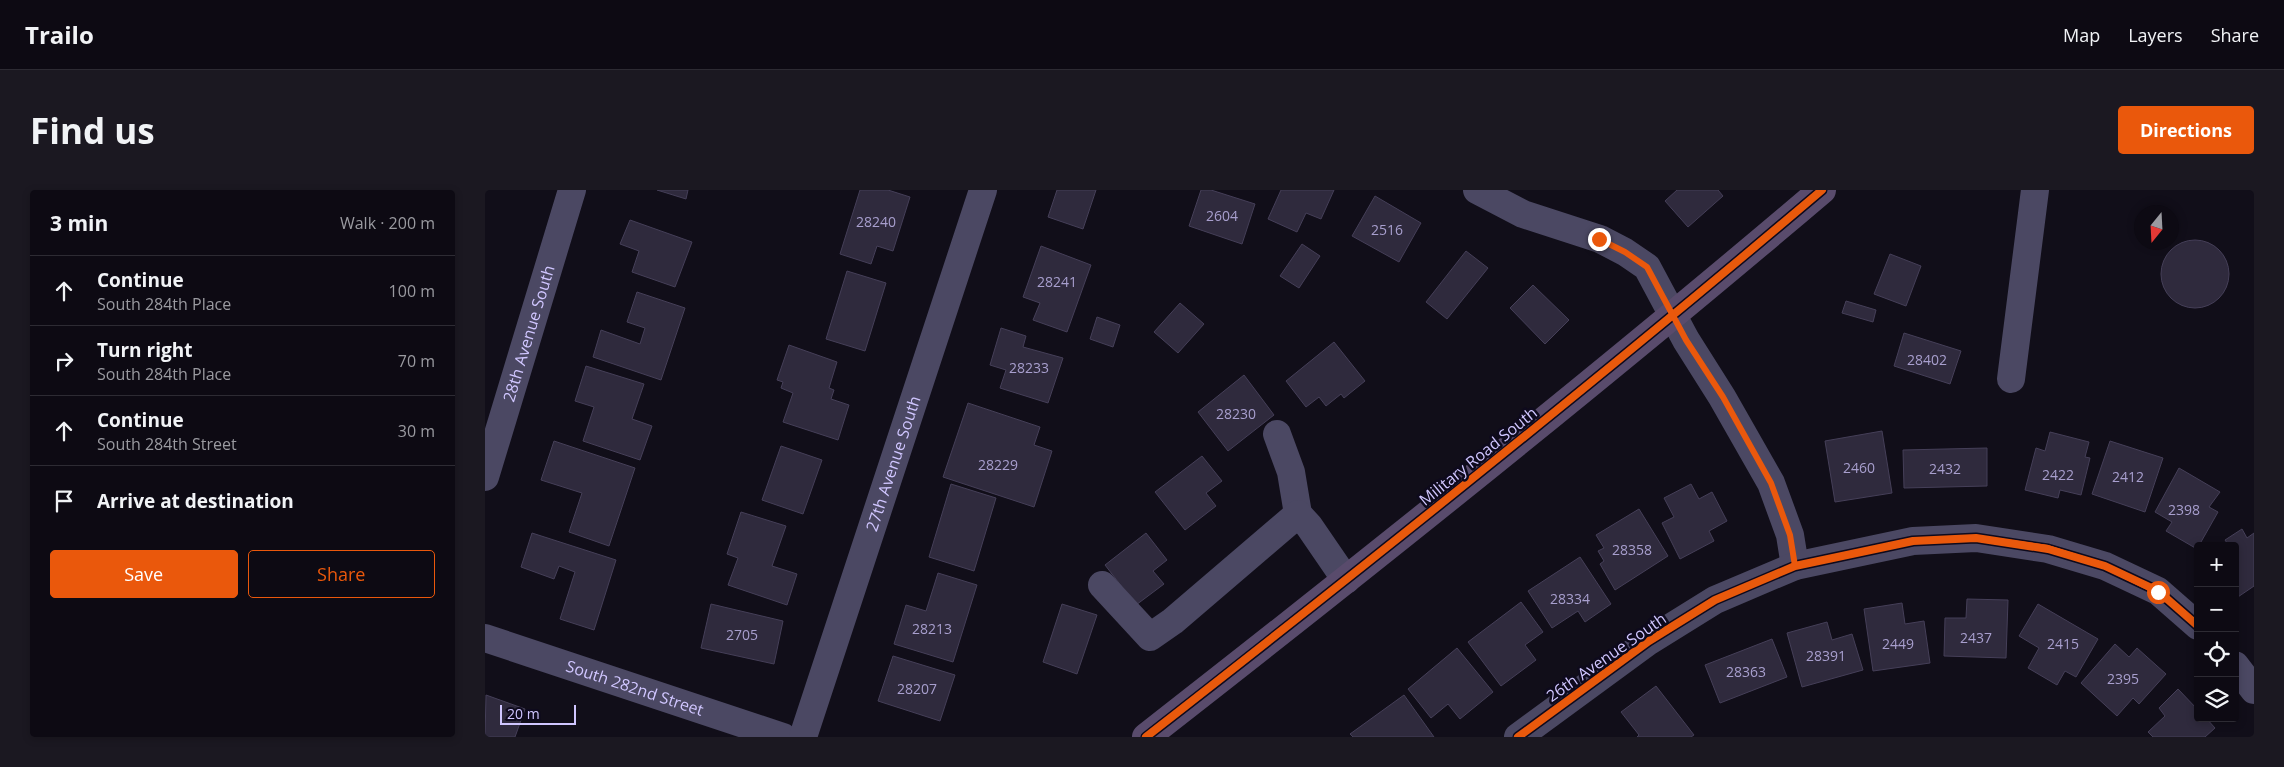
<!DOCTYPE html>
<html lang="en">
<head>
<meta charset="utf-8">
<style>
  :root { --surface:#0d0a13; --page:#1b1821; --text:#f1f3f6; --muted:#9a9aa0; --line:#2d2b33; --accent:#ea580c }
  body { margin:0; font-family:"Open Sans",sans-serif; background:var(--page); color:var(--text) }
  .controls { position:absolute; right:15px; bottom:15px; display:grid; overflow:hidden; border-radius:5px; box-shadow:0 2px 8px #0003 }
  .controls button { width:45px; height:45px; display:grid; place-items:center; padding:0; border:0; border-bottom:1px solid var(--line); background:var(--surface); color:var(--text); font:25px sans-serif }
  .compass { position:absolute; left:1649px; top:15px; width:45px; height:45px; border-radius:50%; background:var(--surface); box-shadow:0 2px 8px #0003; rotate:198deg }
  .scale { position:absolute; left:15px; bottom:12px; width:76px; box-sizing:border-box; padding-left:5px; border:2px solid #d0c6ff; border-top:0; font-size:14px; line-height:18px; white-space:nowrap; color:#d0c6ff; -webkit-text-stroke:4px #0e0a1d; paint-order:stroke }
  .stop { position:absolute; width:15px; height:15px; margin:-11px; border:4px solid #ea580c; border-radius:50%; background:#fff }
  .stop.end { background:#ea580c; border-color:#fff; box-shadow:0 1px 5px #0008 }
  .list { margin:0; padding:0; list-style:none }
  h2 { display:flex; justify-content:space-between; align-items:center; height:65px; margin:0; padding:0 20px; font-size:21px }
  h2 small { font-size:16px; font-weight:400; color:var(--muted) }
  .list li { display:grid; grid-template-columns:32px 1fr auto; gap:15px; align-items:center; box-sizing:border-box; height:70px; padding:0 20px; border-top:1px solid var(--line) }
  .list b { display:block; font-size:19px; white-space:nowrap }
  .list p { margin:0; font-size:16px; white-space:nowrap; color:var(--muted) }
  .list em { font-size:16px; font-style:normal; color:var(--muted) }
  .actions { display:flex; gap:10px; padding:15px 20px }
  .actions a { flex:1; padding:11px 0; border:1px solid var(--accent); border-radius:5px; text-align:center; font-size:18px; color:var(--accent) }
  .actions .main { background:var(--accent); color:#fff }
  .icon { flex:none; width:28px; height:28px; fill:none; stroke:currentColor; stroke-width:2; stroke-linecap:round; stroke-linejoin:round }
  .map { position:relative; flex:none; width:1769px; height:547px; overflow:hidden; border-radius:5px }
  header { display:flex; align-items:center; gap:30px; box-sizing:border-box; height:70px; padding:0 25px; background:var(--surface); border-bottom:1px solid var(--line) }
  header strong { font-size:24px }
  nav { display:flex; gap:28px; margin-inline-start:auto; font-size:18px }
  .intro { display:flex; align-items:center; justify-content:space-between; box-sizing:border-box; height:120px; padding:0 30px }
  h1 { margin:0; font-size:35px }
  .button { padding:12px 22px; border-radius:5px; background:var(--accent); color:#fff; font-size:18px; font-weight:700 }
  main { display:flex; gap:30px; padding:0 30px }
  aside { flex:1; background:var(--surface); border-radius:5px; box-shadow:0 2px 8px #0003 }
  .map>svg:first-child { display:block }
  .building { fill:#2f2a3d; stroke:#453f58 }
  .lines { fill:none; stroke-linecap:round; stroke-linejoin:round }
  .minor { stroke:#4b4863; stroke-width:28 }
  .major { stroke:#594b6c; stroke-width:28 }
  .cycleway-casing { stroke:#0e0a1d; stroke-width:11 }
  .cycleway { stroke:#e8590c; stroke-width:8 }
  .route { stroke:#ea580c; stroke-width:6 }
  .labels { text-anchor:middle; dominant-baseline:central; stroke-width:5; stroke-linejoin:round; paint-order:stroke }
  .number-label { font-size:14px; fill:#a89fce }
  .street-label { font-size:16px; fill:#d0c6ff; stroke:#0e0a1d }
</style>
</head>
<body>
<header>
<strong>Trailo</strong>
<nav><a>Map</a><a>Layers</a><a>Share</a></nav>
</header>
<div class="intro"><h1>Find us</h1><a class="button">Directions</a></div>
<main>
<aside>
<h2>3 min<small>Walk · 200 m</small></h2>
<ul class="list">
<li><svg class="icon" aria-label="ahead" viewBox="0 0 24 24"><path d="M12 20V5M6 11l6-6 6 6"/></svg><div><b>Continue</b><p>South 284th Place</p></div><em>100 m</em></li>
<li><svg class="icon" aria-label="right" viewBox="0 0 24 24"><path d="M7 20v-9h11M14 6l5 5-5 5"/></svg><div><b>Turn right</b><p>South 284th Place</p></div><em>70 m</em></li>
<li><svg class="icon" aria-label="ahead" viewBox="0 0 24 24"><path d="M12 20V5M6 11l6-6 6 6"/></svg><div><b>Continue</b><p>South 284th Street</p></div><em>30 m</em></li>
<li><svg class="icon" aria-label="arrive" viewBox="0 0 24 24"><path d="M6 21V4h12l-3 4 3 4H6"/></svg><div><b>Arrive at destination</b></div></li>
</ul>
<div class="actions"><a class="main">Save</a><a>Share</a></div>
</aside>
<div class="map">
<svg width="1769" height="547" viewBox="0 0 1769 547">
  <rect width="100%" height="100%" fill="#110e19"/>
  <g class="building">
    <path d="M172 0H203L201 9Z"/>
    <path d="M375 0H403L425 7 408 61 392 56 386 74 355 64Z"/>
    <path d="M572 0H611L598 39 563 27Z"/>
    <path d="M716 0H726L770 14 757 54 704 36Z"/>
    <path d="M796 0H849L836 29 821 23 812 42 783 29Z"/>
    <path d="M1192 0H1233L1238 6 1203 37 1180 11Z"/>
    <path d="M890 6 936 33 914 72 867 46Z"/>
    <path d="M145 30 207 52 190 97 147 82 154 61 135 54Z"/>
    <circle cx="1710" cy="84" r="34"/>
    <path d="M817 54 835 66 814 98 795 86Z"/>
    <path d="M556 56 606 75 582 142 548 130 555 113 538 107Z"/>
    <path d="M981 61 1003 78 962 129 941 112Z"/>
    <path d="M1405 64 1436 76 1421 116 1389 104Z"/>
    <path d="M362 81 401 93 380 161 341 149Z"/>
    <path d="M1048 95 1084 130 1060 154 1025 118Z"/>
    <path d="M152 102 200 118 176 190 108 167 116 140 155 154 160 138 142 132Z"/>
    <path d="M1361 111 1391 120 1388 132 1357 123Z"/>
    <path d="M695 113 719 134 693 163 669 142Z"/>
    <path d="M612 127 635 135 628 157 605 149Z"/>
    <path d="M516 138 541 146 538 157 578 168 563 213 515 198 521 180 505 175Z"/>
    <path d="M1419 143 1476 161 1465 194 1409 176Z"/>
    <path d="M849 152 880 191 859 208 856 204 841 216 834 207 821 217 801 191Z"/>
    <path d="M304 155 352 172 344 198 349 200 346 209 364 215 353 250 298 232 308 203 296 198 298 192 292 190Z"/>
    <path d="M101 176 159 194 147 229 167 236 155 270 98 251 109 217 90 211Z"/>
    <path d="M759 185 789 225 743 261 713 222Z"/>
    <path d="M483 213 555 237 549 255 567 261 549 317 458 287Z"/>
    <path d="M1397 241 1407 303 1350 312 1340 251Z"/>
    <path d="M1565 242 1604 252 1600 267 1605 268 1596 305 1575 300 1573 308 1540 300 1551 258 1560 261Z"/>
    <path d="M69 251 150 278 124 356 84 342 97 303 56 290Z"/>
    <path d="M1625 251 1678 268 1660 322 1607 304Z"/>
    <path d="M296 256 337 270 318 324 277 310Z"/>
    <path d="M1502 258V296L1419 298 1418 260Z"/>
    <path d="M717 266 737 291 721 303 731 316 700 340 670 302Z"/>
    <path d="M1694 278 1735 302 1724 317 1733 322 1712 359 1681 341 1687 332 1670 322Z"/>
    <path d="M466 294 511 308 489 381 444 367Z"/>
    <path d="M1206 294 1214 309 1227 302 1242 331 1224 341 1229 351 1195 369 1177 333 1189 327 1179 308Z"/>
    <path d="M1154 319 1183 366 1130 400 1115 374 1119 371 1113 361 1119 358 1111 345Z"/>
    <path d="M256 322 301 336 287 376 312 384 302 415 243 395 253 368 242 364Z"/>
    <path d="M1757 339 1762 348 1769 343V396L1750 409V356H1744L1740 350Z"/>
    <path d="M47 343 131 370 109 440 75 429 90 382 74 376 69 389 36 377Z"/>
    <path d="M661 343 682 370 668 381 679 394 651 415 620 375Z"/>
    <path d="M1095 367 1126 414 1100 432 1093 421 1067 438 1043 401Z"/>
    <path d="M453 383 492 395 468 472 409 454 421 415 441 421Z"/>
    <path d="M1482 409 1523 410 1521 468 1459 466 1460 428H1481Z"/>
    <path d="M1036 412 1058 442 1040 455 1051 470 1016 496 983 452Z"/>
    <path d="M1417 413 1420 434 1439 431 1445 473 1388 481 1379 419Z"/>
    <path d="M226 414 298 431 289 474 216 458Z"/>
    <path d="M577 414 612 425 592 484 558 472Z"/>
    <path d="M1553 414 1613 449 1591 487 1580 481 1572 495 1543 478 1554 458 1534 446Z"/>
    <path d="M1342 432 1347 450 1367 444 1378 480 1317 497 1302 443Z"/>
    <path d="M1287 449 1302 487 1235 513 1220 475Z"/>
    <path d="M1630 454 1644 467 1652 458 1681 484 1654 514 1648 508 1632 526 1596 493Z"/>
    <path d="M972 458 1008 502 975 529 963 514 946 528 923 499Z"/>
    <path d="M408 466 470 485 455 531 393 511Z"/>
    <path d="M1171 496 1209 545 1206 547H1152L1154 545 1136 522Z"/>
    <path d="M1693 499 1713 520V528H1721L1730 538 1720 547H1668L1663 542 1680 526 1674 518Z"/>
    <path d="M1 505 40 519 30 547H0Z"/>
    <path d="M919 505 949 547H868L865 544Z"/>
  </g>
  <g class="lines">
    <g class="minor">
      <path d="M992 0 1038 24 1115 49 1140 62 1162 77 1201 150 1237 207 1286 293 1305 345 1310 376"/>
      <path d="M1526 189 1550 0"/>
      <path d="M792 244 806 282 813 324"/>
      <path id="s1" d="M0 287 87 0"/>
      <path d="M617 395 665 447 688 431 813 324 824 336 861 390"/>
      <path id="s2" d="M0 448 298 547"/>
      <path d="M1750 475 1769 500"/>
      <path id="s3" d="M318 547 498 0"/>
      <path d="M1033 547 1164 451 1230 410 1310 376 1428 351 1491 348 1563 359 1620 376 1673 401 1713 436"/>
    </g>
    <path class="major" d="M661 547C889 369 1116 188 1337 0"/>
    <defs>
      <g id="cycleway">
        <path d="M661 547C889 369 1116 188 1337 0"/>
        <path d="M1033 547 1164 451 1230 410 1310 376 1428 351 1491 348 1563 359 1620 376 1673 401 1713 436"/>
      </g>
    </defs>
    <use href="#cycleway" class="cycleway-casing"/>
    <use href="#cycleway" class="cycleway"/>
  </g>
  <g class="lines">
    <path class="route" d="M1114 49 1140 62 1162 77 1201 150 1238 207 1286 293 1305 345 1310 376 1428 351 1491 348 1563 358 1620 376 1673 402"/>
  </g>
  <g class="labels">
    <g class="number-label">
      <text x="737" y="25">2604</text>
      <text x="391" y="31">28240</text>
      <text x="902" y="39">2516</text>
      <text x="572" y="91">28241</text>
      <text x="1442" y="169">28402</text>
      <text x="544" y="177">28233</text>
      <text x="751" y="223">28230</text>
      <text x="513" y="274">28229</text>
      <text x="1374" y="277">2460</text>
      <text x="1460" y="278">2432</text>
      <text x="1573" y="284">2422</text>
      <text x="1643" y="286">2412</text>
      <text x="1699" y="319">2398</text>
      <text x="1147" y="359">28358</text>
      <text x="1085" y="408">28334</text>
      <text x="447" y="438">28213</text>
      <text x="257" y="444">2705</text>
      <text x="1491" y="447">2437</text>
      <text x="1413" y="453">2449</text>
      <text x="1578" y="453">2415</text>
      <text x="1341" y="465">28391</text>
      <text x="1261" y="481">28363</text>
      <text x="1638" y="488">2395</text>
      <text x="432" y="498">28207</text>
    </g>
    <g class="street-label">
      <text stroke="none"><textPath href="#s1" startOffset="150">28th Avenue South</textPath></text>
      <text transform="translate(993 266) rotate(-39)">Military Road South</text>
      <text stroke="none"><textPath href="#s3" startOffset="288">27th Avenue South</textPath></text>
      <text transform="translate(1121 467) rotate(-35)">26th Avenue South</text>
      <text stroke="none"><textPath href="#s2" startOffset="158">South 282nd Street</textPath></text>
    </g>
  </g>
</svg>
<div class="controls">
<button>+</button>
<button>−</button>
<button><svg class="icon" aria-label="locate" viewBox="0 0 24 24"><circle cx="12" cy="12" r="6"/><path d="M12 2v4M12 18v4M2 12h4M18 12h4"/></svg></button>
<button><svg class="icon" aria-label="layers" viewBox="0 0 24 24"><path d="M12 4l9 5-9 5-9-5zM3 14l9 5 9-5"/></svg></button>
</div>
<svg class="compass" viewBox="-18 -18 36 36"><path d="M0-13l5 13h-10z" fill="#e53935"/><path d="M0 13l5-13h-10z" fill="#9a9aa0"/></svg>
<div class="scale">20 m</div>
<div class="stop" style="left:1673px;top:402px"></div>
<div class="stop end" style="left:1114px;top:49px"></div>
</div>
</main>
</body>
</html>
